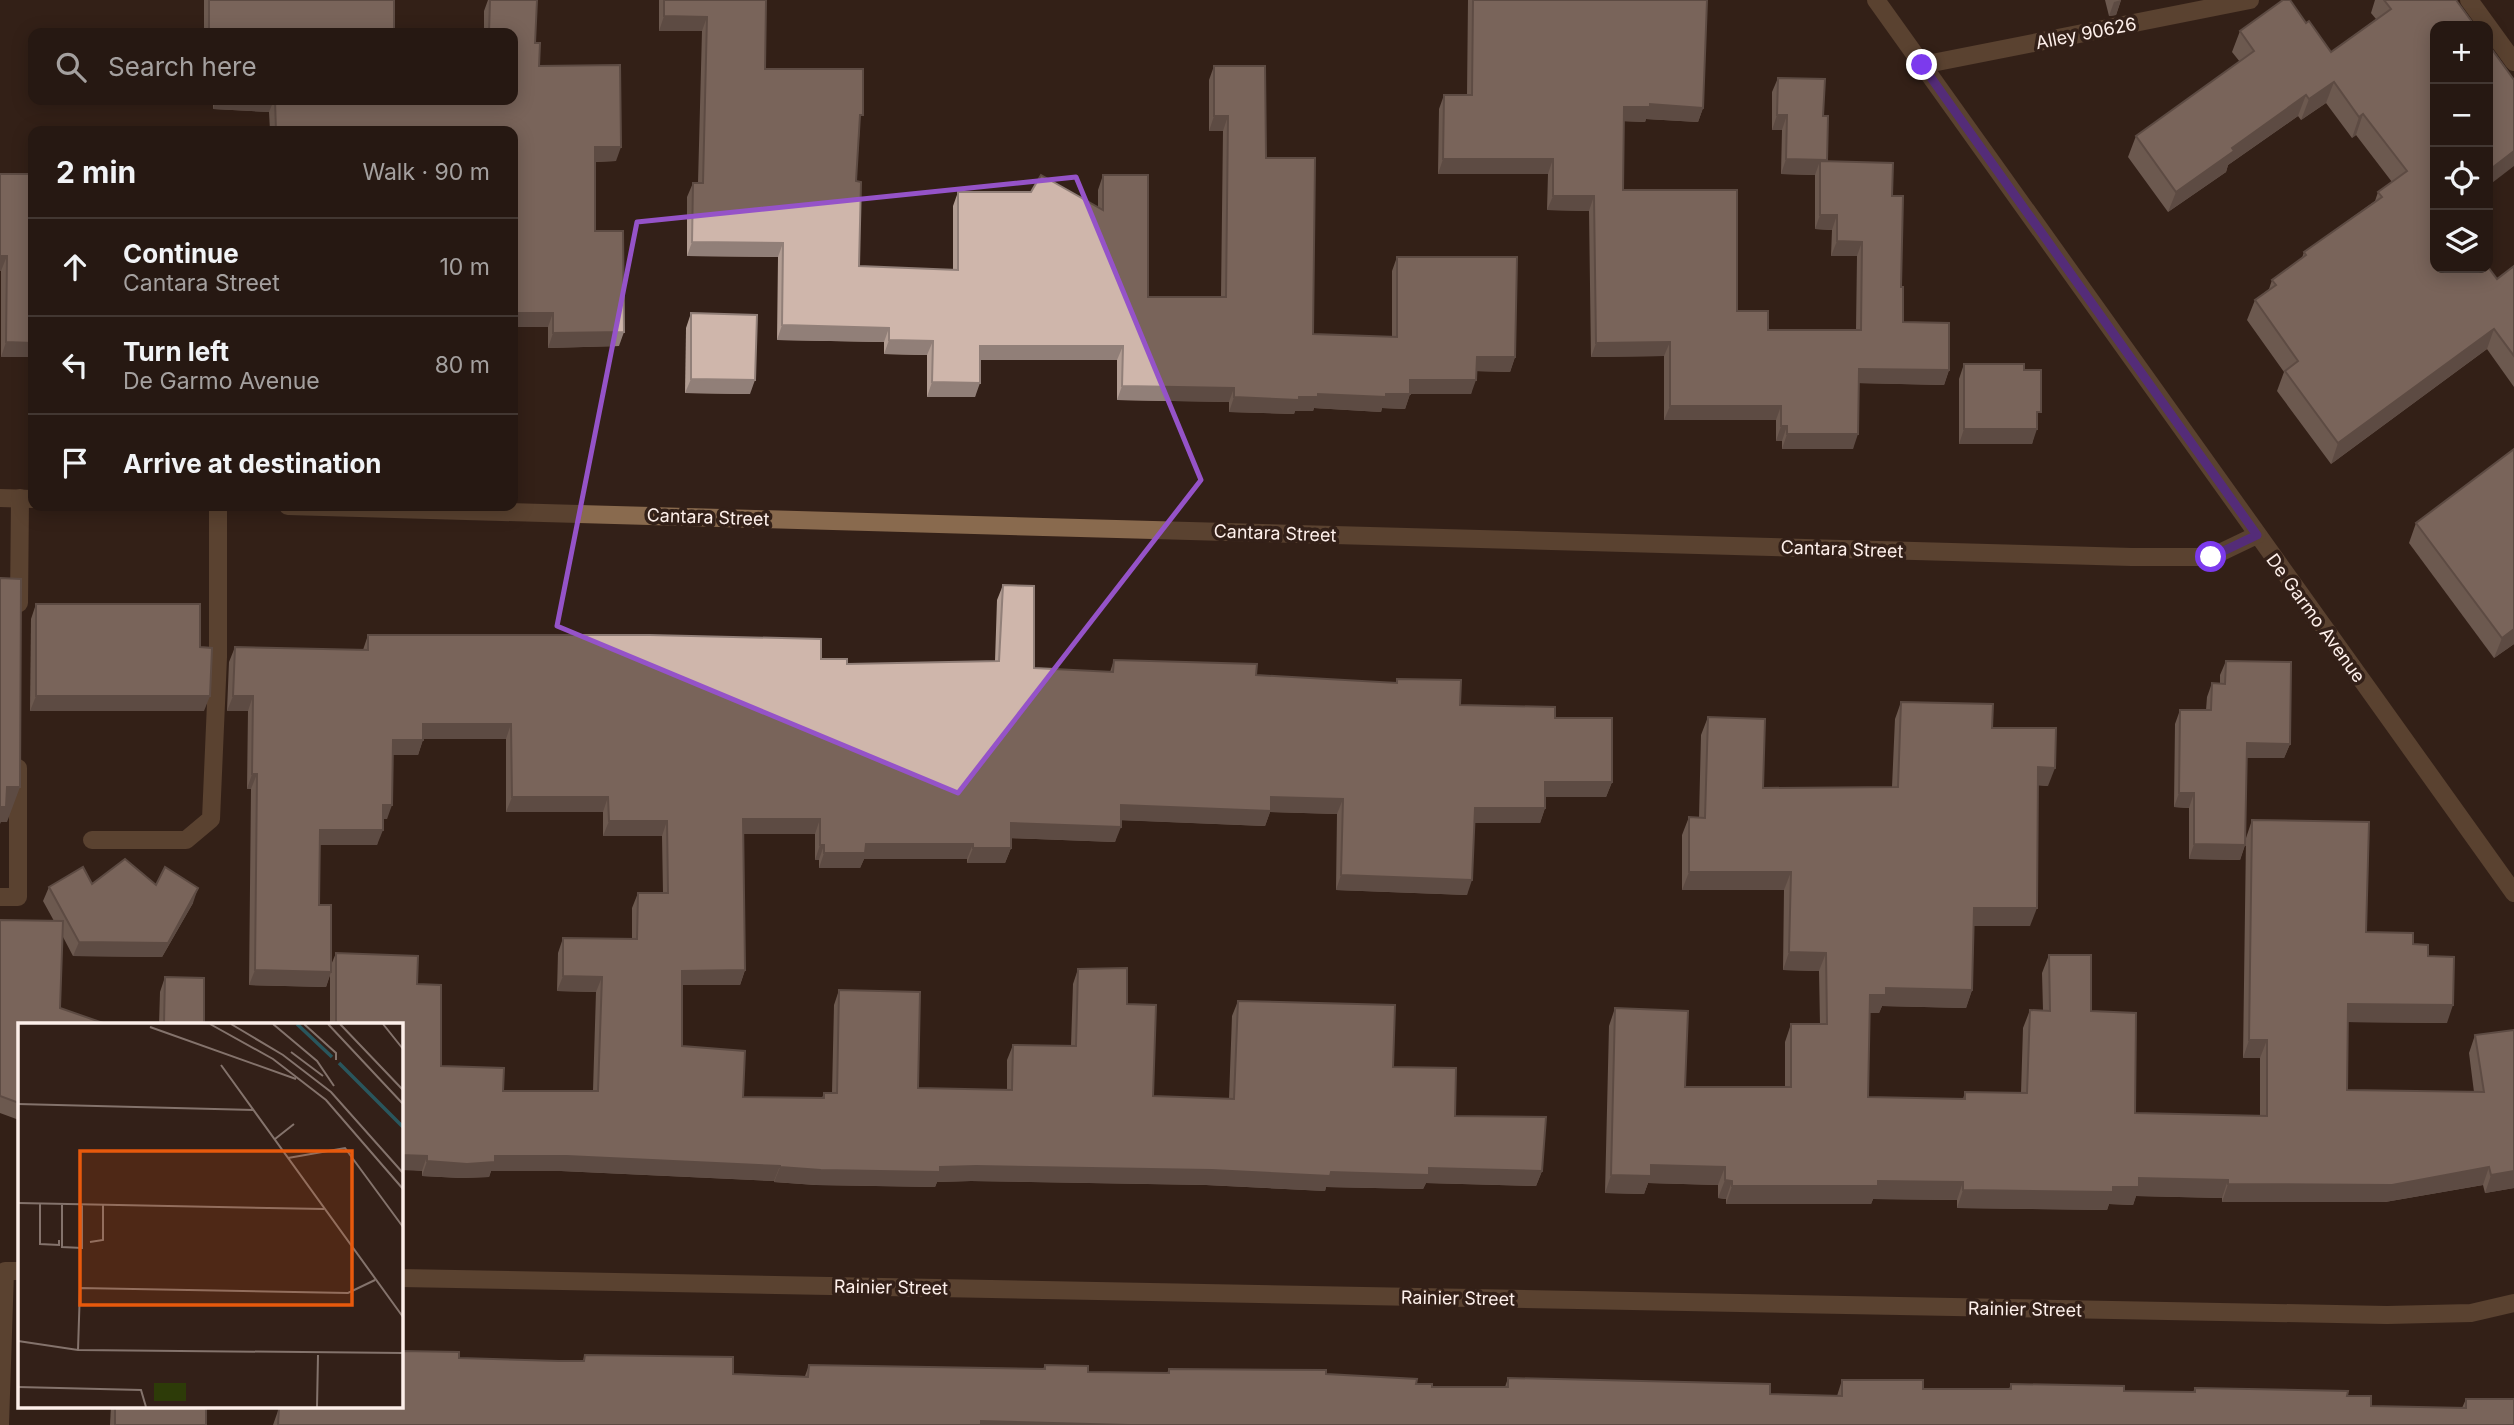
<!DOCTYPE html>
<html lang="en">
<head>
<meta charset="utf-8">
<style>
  :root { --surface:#261812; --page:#2e211b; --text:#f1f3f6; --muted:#a4a09f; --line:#423732 }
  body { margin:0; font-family:Inter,sans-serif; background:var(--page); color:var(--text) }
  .controls { position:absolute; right:21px; top:21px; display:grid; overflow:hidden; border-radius:14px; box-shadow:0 4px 18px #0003 }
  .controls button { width:63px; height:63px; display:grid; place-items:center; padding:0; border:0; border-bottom:2px solid var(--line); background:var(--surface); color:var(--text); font:35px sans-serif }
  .stop { position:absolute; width:21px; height:21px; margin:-16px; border:5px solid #7c3aed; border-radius:50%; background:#fff }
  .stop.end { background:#7c3aed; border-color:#fff; box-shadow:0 2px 7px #0008 }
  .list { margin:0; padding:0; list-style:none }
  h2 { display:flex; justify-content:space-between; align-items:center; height:91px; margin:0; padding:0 28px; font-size:30px }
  h2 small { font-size:23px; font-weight:400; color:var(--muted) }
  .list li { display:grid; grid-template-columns:46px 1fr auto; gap:21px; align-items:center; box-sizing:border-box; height:98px; padding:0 28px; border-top:2px solid var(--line) }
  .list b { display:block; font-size:26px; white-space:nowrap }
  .list p { margin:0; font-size:23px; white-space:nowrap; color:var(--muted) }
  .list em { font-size:23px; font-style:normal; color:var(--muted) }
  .icon { flex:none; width:38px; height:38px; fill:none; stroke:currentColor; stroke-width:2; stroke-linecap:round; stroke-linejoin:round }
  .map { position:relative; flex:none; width:2514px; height:1425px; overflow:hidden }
  .search { position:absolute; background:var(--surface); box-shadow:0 4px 18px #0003; left:28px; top:28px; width:490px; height:77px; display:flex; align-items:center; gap:18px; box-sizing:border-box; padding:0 24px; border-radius:14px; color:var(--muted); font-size:26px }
  .panel { position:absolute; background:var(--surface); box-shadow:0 4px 18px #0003; left:28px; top:126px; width:490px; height:385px; border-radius:14px }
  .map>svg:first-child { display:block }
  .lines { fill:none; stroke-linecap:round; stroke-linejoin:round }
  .minor { stroke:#896a4e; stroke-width:18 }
  .wall { fill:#b29d93; fill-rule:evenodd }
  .shaded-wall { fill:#917f78 }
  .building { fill:#cfb6ab; stroke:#917f78; stroke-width:2 }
  .route { stroke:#7c3aed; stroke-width:9 }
  .marked { fill:none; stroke:#9553c8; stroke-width:5; stroke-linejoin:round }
  .labels { text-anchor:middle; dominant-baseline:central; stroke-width:7; stroke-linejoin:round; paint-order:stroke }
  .street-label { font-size:18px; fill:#fdefea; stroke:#332018 }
  .inset-river { fill:none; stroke:#29565d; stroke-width:3.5 }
  .inset-road { fill:none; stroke:#84736c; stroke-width:2 }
  .view { fill:#e8590c; fill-opacity:0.15; stroke:#e8590c; stroke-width:3.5 }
  .inset-edge { fill:none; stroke:#fdefea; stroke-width:3.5 }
</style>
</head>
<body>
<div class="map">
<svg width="2514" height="1425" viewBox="0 0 2514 1425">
  <rect width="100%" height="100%" fill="#332018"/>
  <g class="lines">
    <g class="minor">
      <path d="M1876 0 2514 893"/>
      <path d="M2469 0 2514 62"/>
      <path d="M1922 65 2250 0"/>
      <path d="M0 498 33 499"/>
      <path d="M288 506 2132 557H2211L2257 535"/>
      <path d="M19 603 20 498"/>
      <path d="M92 840H186L211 819 218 657V506"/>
      <path d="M0 897H18V768"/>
      <path d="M401 1278 2387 1315 2471 1313 2514 1303"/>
      <path d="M0 1425 5 1271H19"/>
    </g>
  </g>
  <g class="wall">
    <rect x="204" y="0" width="190" height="33"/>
    <path d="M488 0H537L535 43 539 66 616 161 595 162V231L619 346 548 348V327H513V131H270L269 112 213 109V100H513V33H484V11Z"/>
    <path d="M659 0H766L765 69 860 125 856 181 859 266 953 270V206L958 192 1098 207V190L1103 175 1148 297H1221L1223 131H1209V80L1214 66 1266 158 1313 334 1392 337V271L1397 257 1515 357 1510 372 1476 371 1471 394H1410L1405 409 1382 408 1381 412 1314 408 1313 411H1295L1294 414 1229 412V402L1117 400V360H980L975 397H927V355L884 354V342L777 340 778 257 687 256V197L693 183H698L702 31H659Z"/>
    <path d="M1468 0H1707L1703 108 1698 122 1646 119 1645 122 1623 121V190L1737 311 1768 330H1856L1857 256H1831L1832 230 1815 229V175L1781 174 1782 130H1772V92L1778 78 1823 116 1827 161 1892 196 1901 287 1903 322 1949 370 1944 385 1859 383 1853 449H1782V441H1776V420H1664V356L1591 357 1589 211 1547 210 1548 174H1438L1439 109 1444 95H1467Z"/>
    <path d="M2105 0H2121L2116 15 2109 16Z"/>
    <path d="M2375 0H2456L2435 268 2497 279 2514 266V387L2487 349 2331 464 2277 391 2284 372 2247 320 2255 300 2269 289 2272 280 2302 258 2304 252 2375 201 2378 192 2392 182 2356 135 2352 138 2326 103 2301 120 2298 116 2228 165 2226 172 2168 212 2128 157 2136 136 2240 62 2232 52 2240 31 2306 23 2331 52 2376 19 2371 13Z"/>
    <path d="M33 174V357H1V271H0Z"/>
    <path d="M691 313 750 394 685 393 686 328Z"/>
    <path d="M1964 364 2024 370 2037 423 2032 444H1959V379Z"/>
    <path d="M2514 449V644L2494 658 2409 543 2416 523Z"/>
    <path d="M1003 585 1034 668 1110 672 1114 660 1256 675 1396 683 1397 679 1460 705 1555 718 1612 782 1606 797H1545V808L1540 823H1474L1467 895 1336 890 1337 814 1270 812 1265 826 1121 820 1115 842 1011 838V848L1005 863H967V859H864L860 868H819V860H815V834H743L745 970 740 985H682V1046L743 1097 822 1098 824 1093H832L834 1005 839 990 918 1088 1007 1090V1060L1013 1045 1071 1046 1073 984 1078 969 1127 1004 1153 1096 1229 1099 1232 1016 1238 1001 1393 1067 1455 1116 1542 1171 1536 1186 1426 1183 1423 1189 1326 1187 1325 1191 1206 1185 971 1181 937 1182 935 1187 816 1185 774 1182V1181L561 1171H491L489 1177 461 1178 422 1176V1171L414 1170 401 1024H330V975L326 987 249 985 251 789H247L248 711H227L229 662 235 647 363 650 368 635 821 659 847 664 995 661 997 600ZM423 739H506V812H603V836H662L663 893H638L632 908V939L563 938 558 953 557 991 596 992 593 1091H503L441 1066 417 984 336 953 331 965 319 905 320 845H377L383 819H387L393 755H418Z"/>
    <path d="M36 604 200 647 204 711H30L31 619Z"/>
    <path d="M2226 661 2290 744 2284 758H2247L2245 845 2240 860 2189 859V808L2174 807 2175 724 2180 710H2206L2207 697 2212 683H2220V675Z"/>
    <path d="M1901 702 1992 728 2048 786 2038 785 2030 926H1974L1972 990 1966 1008 1882 1006 1879 1013H1869L1868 1097 1963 1099 1965 1092 2021 1093 2023 1028 2030 1010H2043L2042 973 2049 955 2091 1011 2135 1113 2260 1116V1058H2243L2246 838 2252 820 2366 932 2413 944 2428 956 2447 1023 2348 1022 2347 1090 2474 1092 2469 1053 2475 1035 2514 1188 2485 1193 2483 1185 2385 1202H2222V1198L2136 1196 2133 1205 2109 1204 2107 1210 1957 1208V1200L1873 1199 1871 1204H1726V1199L1718 1198V1185L1648 1183 1644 1194 1605 1193 1609 1026 1615 1008 1685 1087H1785V1042L1791 1024H1820L1819 971 1783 970 1784 890H1682V835L1689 817 1699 818 1701 735 1708 717 1763 788 1892 787 1895 719Z"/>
    <path d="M92 884 156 885 193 903 162 957 73 956 63 937 19 1024V1120L0 1113V920L54 921 43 901 49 887Z"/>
    <path d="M165 977 204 1024H159L160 992Z"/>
    <path d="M585 1355 733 1374 805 1376 809 1365 1043 1369 1045 1365 1088 1372 1167 1373 1169 1369 1326 1374 1432 1387H1505L1508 1378 1770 1394 1837 1396 1842 1380 1923 1389H2009L2011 1384 2124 1391 2193 1392 2195 1388 2347 1396 2371 1406 2462 1408 2466 1399 2514 1425H273L279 1408H288V1406H401L459 1358 583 1361Z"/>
    <path d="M111 1406H206V1425H110Z"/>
  </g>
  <g class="shaded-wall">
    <path d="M2121 0 2116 15 2109 16 2114 2Z"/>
    <path d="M664 16 707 17 702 31H659Z"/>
    <path d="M209 29H221L219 33H207Z"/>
    <path d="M2334 82 2326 103 2301 120 2309 99Z"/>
    <path d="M2306 95 2298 116 2228 165 2226 172 2168 212 2176 192 2232 148Z"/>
    <path d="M216 100H274L269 112 213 109Z"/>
    <path d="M1650 104 1703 108 1698 122 1646 119 1645 122 1618 121 1624 107Z"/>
    <path d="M2363 114 2356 135 2352 138 2359 117Z"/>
    <path d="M1777 115H1787L1782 130H1772Z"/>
    <path d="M1214 116H1228L1223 131H1209Z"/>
    <path d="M595 147H621L616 161 589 162Z"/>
    <path d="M2514 151V166L2488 186V171Z"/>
    <path d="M1443 159H1553L1548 174H1438Z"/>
    <path d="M1786 159 1827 160 1822 175 1820 161 1815 175 1781 174Z"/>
    <path d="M1553 196H1594L1589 211 1547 210Z"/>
    <path d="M1820 215H1837L1832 230 1815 229Z"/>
    <path d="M1837 241 1862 242 1857 256H1831Z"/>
    <path d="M692 242 783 243 778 257 687 256Z"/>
    <path d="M0 256H7L1 271H0Z"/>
    <path d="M513 313H553L548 327H513Z"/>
    <path d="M782 325 889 328 884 342 777 340Z"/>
    <path d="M2494 329 2487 349 2331 464 2338 443Z"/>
    <path d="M624 332 619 346 548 348 553 333Z"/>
    <path d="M889 340 933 341 927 355 884 354Z"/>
    <path d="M6 342 33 343V357H1Z"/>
    <path d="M1670 342 1664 356 1591 357 1596 343Z"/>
    <path d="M980 346H1123L1117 360H975Z"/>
    <path d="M1477 357H1515L1510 372 1472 371Z"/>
    <path d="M1859 369 1949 370 1944 385 1854 383Z"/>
    <path d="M691 379 755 380 750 394 685 393Z"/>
    <path d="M1410 380H1476L1471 394H1410L1405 409 1382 408 1381 412 1314 408 1313 411H1295L1294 414 1229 412 1234 397H1299L1318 394H1386Z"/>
    <path d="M932 382 980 383 975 397H927Z"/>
    <path d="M1122 386 1234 388 1229 402 1117 400Z"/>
    <path d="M1670 406H1781L1776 420H1664Z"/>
    <path d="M1781 426H1787L1782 441H1776Z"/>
    <path d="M1964 429H2037L2032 444H1959Z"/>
    <path d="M1787 434H1858L1853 449H1782Z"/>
    <path d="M2514 629V644L2494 658 2502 638Z"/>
    <path d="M36 696H210L204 711H30Z"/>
    <path d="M233 696H253L248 711H227Z"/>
    <path d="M423 724H511L506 739H418Z"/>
    <path d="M393 740H423L418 755H388Z"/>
    <path d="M2247 743 2290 744 2284 758H2242Z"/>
    <path d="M2038 767 2055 768 2048 786 2031 785Z"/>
    <path d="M252 774H257L251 789H247Z"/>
    <path d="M1545 782H1612L1606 797H1540Z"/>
    <path d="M7 787H20L7 822H1L0 824V806Z"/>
    <path d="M2179 793H2194L2189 808 2174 807Z"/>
    <path d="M512 797H608L603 812H506Z"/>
    <path d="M1271 797 1343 799 1337 814 1270 812 1265 826 1116 820 1121 805Z"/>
    <path d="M383 805H392L387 819H377Z"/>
    <path d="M1475 808H1545L1540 823H1469Z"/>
    <path d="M743 819H820L815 834H738Z"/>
    <path d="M609 821H667L662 836H603Z"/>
    <path d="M1011 823 1121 827 1115 842 1006 838Z"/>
    <path d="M320 830H383L377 845H315Z"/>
    <path d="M866 844H973L967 859H864L860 868H819L824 853Z"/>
    <path d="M2194 844 2245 845 2240 860 2189 859Z"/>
    <path d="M820 845H824L819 860H815Z"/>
    <path d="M973 848H1011L1005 863H967Z"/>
    <path d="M1689 872H1791L1784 890H1682Z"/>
    <path d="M1341 875 1472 880 1467 895 1336 890Z"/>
    <path d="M198 888 193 903 162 957 73 956 79 942Z"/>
    <path d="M1974 908H2037L2030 926H1967Z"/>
    <path d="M1789 952 1826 953 1819 971 1783 970Z"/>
    <path d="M255 970 331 972 326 987 249 985Z"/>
    <path d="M745 970 740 985H677L682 971Z"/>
    <path d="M563 976 602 977 596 992 557 991Z"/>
    <path d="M1886 988 1972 990 1966 1008 1882 1006 1879 1013H1863L1870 995Z"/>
    <path d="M2348 1004 2453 1005 2447 1023 2341 1022Z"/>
    <path d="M2249 1040H2267L2260 1058H2243Z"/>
    <path d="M401 1155 427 1156 422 1171 401 1170Z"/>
    <path d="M495 1156H567L780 1166 774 1181 561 1171H491L489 1177 461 1178 422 1176 427 1161Z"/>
    <path d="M1651 1165 1725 1167 1718 1185 1648 1183 1644 1194 1605 1193 1611 1175Z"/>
    <path d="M976 1166 1331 1172 1429 1168 1542 1171 1536 1186 1426 1183 1423 1189 1326 1187 1325 1191 1206 1185 971 1181 937 1182 935 1187 816 1185 774 1182 780 1167Z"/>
    <path d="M2489 1167 2483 1185 2385 1202H2222L2228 1184Z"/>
    <path d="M2514 1171V1188L2485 1193 2491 1175Z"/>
    <path d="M2139 1178 2228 1180 2222 1198 2136 1196 2133 1205 2109 1204 2107 1210 1957 1208 1963 1190 2113 1187Z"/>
    <path d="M1725 1180 1732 1181 1726 1199 1718 1198Z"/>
    <path d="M1878 1181 1963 1182 1957 1200 1873 1199 1871 1204H1726L1732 1186Z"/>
    <path d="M981 1421 1129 1425H980Z"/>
  </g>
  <g class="building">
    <path d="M209 0H394V33H221V29H209Z"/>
    <path d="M490 0H537L535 43H540L539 66 620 65 621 147H595V231H623L624 332 553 333V313H513V131H276L275 100H513V33H489Z"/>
    <path d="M664 0H766L765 69H863V115H860L856 181 861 182 859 266 958 270V192H1031L1041 175 1103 210V175H1148V297H1226L1228 116H1214V66H1265L1266 158H1315L1313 334 1397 337V257H1517L1515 357H1477L1476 380H1410V394H1386V397L1318 394V397H1299V400L1234 397V388L1122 386 1123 346H980V383L932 382 933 341 889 340V328L782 325 783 243 692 242 693 183H703L707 17 664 16Z"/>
    <path d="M1473 0H1707L1703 108 1650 104V107H1624L1623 190H1737V311H1768V330H1861L1862 242 1837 241V215H1820V161L1893 163 1892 196H1903L1901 287H1903V322L1949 323V370L1859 369 1858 434H1787V426H1781V406H1670V342L1596 343 1594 196H1553V159H1443L1444 95H1472Z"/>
    <path d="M2283 0H2290L2306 23 2309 21 2331 52 2391 9 2384 0H2456L2475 26H2435V268H2488V267L2497 279 2514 266V356L2494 329 2338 443 2285 371 2298 361 2255 300 2276 285 2272 280 2306 255 2304 252 2382 197 2378 192 2407 171 2363 114 2359 117 2334 82 2309 99 2306 95 2232 148 2234 151 2176 192 2136 136 2254 51 2240 31Z"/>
    <path d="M2488 44 2514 80V151L2488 171Z"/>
    <path d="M1778 78 1825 79 1823 116H1828L1827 160 1786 159 1787 115H1777Z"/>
    <path d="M113 127H140L145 131H113Z"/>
    <path d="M0 174H33V343L6 342 7 256H0Z"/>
    <path d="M691 313 757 315 755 380 691 379Z"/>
    <path d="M1964 364H2024V370H2041V412H2037V429H1964Z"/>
    <path d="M2514 449V629L2502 638 2416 523Z"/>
    <path d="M0 578 21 579 20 787H7L6 807H0Z"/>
    <path d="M1003 585 1034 586V668L1113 672 1114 660 1257 664 1256 675 1397 683V679L1461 680 1460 705 1555 707V718H1612V782H1545V808H1475L1472 880 1341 875 1343 799 1271 797V811L1121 805V827L1011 823V848H973V844H866L865 853H824V845H820V819H743L745 970 682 971V1046L745 1051 743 1097 824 1098V1093H837L839 990 920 992 918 1088 1012 1090 1013 1045 1076 1046 1078 969 1127 968V1004L1156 1005 1153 1096 1234 1099 1238 1001 1395 1005 1393 1067 1456 1068 1455 1116 1546 1117 1542 1171 1429 1168V1175L1331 1172 1330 1176 1212 1170 976 1166 940 1167V1172L821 1170 780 1167V1166L567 1156H495V1162L467 1164 427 1161V1156L401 1155V1024H336V953L418 956 417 984 441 985V1066L504 1068 503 1091H598L602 977 563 976V938L637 939 638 893H668L667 821H609L608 797H512L511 724H423V740H393L392 805H383V830H320L319 905H331V972L255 970 257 774H252L253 696H233L235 647 368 650V635H650L821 639V659H847V664L999 661Z"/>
    <path d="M36 604H200V647L212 648 210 696H36Z"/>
    <path d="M2226 661 2291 662 2290 744 2247 743 2245 845 2194 844V793H2179L2180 710H2211L2212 683 2225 684Z"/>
    <path d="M1901 702 1993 704 1992 728H2056L2055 768 2038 767 2037 908H1974L1972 990 1886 988V995H1870L1868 1097 1965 1099V1092L2027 1093 2030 1010 2050 1011 2049 955H2091V1011L2136 1013 2135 1113 2267 1116V1040H2249L2252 820 2369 822 2366 932 2413 933V944L2428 945V956L2454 957 2453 1005 2348 1004 2347 1090 2484 1092 2475 1035 2514 1030V1171L2491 1175 2489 1167 2392 1185 2228 1184V1180L2139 1178V1187H2113V1192L1963 1190V1182L1878 1181V1186H1732V1181L1725 1180V1167L1651 1165V1176L1611 1175 1615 1008 1688 1011 1685 1087H1791V1024H1827L1826 953 1789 952 1791 872H1689V817L1705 818 1708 717 1765 719 1763 788 1898 787Z"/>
    <path d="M125 859 156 885 165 867 198 888 168 943 79 942 49 887 83 867 92 884Z"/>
    <path d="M0 920 63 921 60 1008 106 1024H19V1103L0 1096Z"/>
    <path d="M165 977 204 978V1024H164Z"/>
    <path d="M401 1351 459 1352V1358L559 1361H584L585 1355 733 1357V1374L808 1377 809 1365 1045 1369V1365L1088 1366V1372L1169 1373V1369L1326 1370V1374L1417 1379 1416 1384H1432V1387H1508V1378L1770 1384V1394L1842 1396V1380H1923V1389H2011V1384L2124 1386V1391L2195 1392V1388L2348 1391 2347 1396H2371V1406L2466 1408V1399H2514V1425H1129L981 1421V1425H278L279 1408H292L293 1406H401Z"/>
    <rect x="115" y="1406" width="91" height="19"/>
  </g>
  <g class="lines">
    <path class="route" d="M1922 65 2257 535 2211 557"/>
  </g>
  <path d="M0 0H2514V1425H0ZM1076 177 1201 480 958 793 557 626 637 222Z" fill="#332018" fill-opacity=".55" fill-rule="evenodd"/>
  <path class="marked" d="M1076 177 1201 480 958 793 557 626 637 222Z"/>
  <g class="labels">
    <g class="street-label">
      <text transform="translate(2086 33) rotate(-11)">Alley 90626</text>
      <text transform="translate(708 517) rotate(2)">Cantara Street</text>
      <text transform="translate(1275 533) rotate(2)">Cantara Street</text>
      <text transform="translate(1842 549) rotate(2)">Cantara Street</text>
      <text transform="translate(2316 618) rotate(54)">De Garmo Avenue</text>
      <text transform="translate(891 1287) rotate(1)">Rainier Street</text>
      <text transform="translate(1458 1298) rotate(1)">Rainier Street</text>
      <text transform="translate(2025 1309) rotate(1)">Rainier Street</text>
    </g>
  </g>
  <g transform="translate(18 1023)">
    <rect width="385" height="385" fill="#332018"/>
    <path d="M136 360H168V378H136Z" fill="#2d3b08"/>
    <path class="inset-river" d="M279 1 314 34M321 40 385 104"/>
    <path class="inset-road" d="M192 1 255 36 308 77 385 166M213 1 265 32 313 69 385 150M255 1 299 38 316 63M286 1 318 30V37M310 1 385 81M322 1 385 67M365 1 385 26M132 4 278 56M273 29 305 53M203 42 385 294M0 81 236 87M257 116 276 101M270 135 327 125 385 204M0 180 306 186M22 180V221L41 222V217M44 181V224L64 225V182M72 219 85 217V182M0 318 60 327 385 330M60 327 62 265 330 270 357 257M0 364 123 367 128 384M299 384 300 332"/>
    <path class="view" d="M62 128H334V282H62Z"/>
    <rect width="385" height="385" class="inset-edge"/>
  </g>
</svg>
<div class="controls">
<button>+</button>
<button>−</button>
<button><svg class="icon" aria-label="locate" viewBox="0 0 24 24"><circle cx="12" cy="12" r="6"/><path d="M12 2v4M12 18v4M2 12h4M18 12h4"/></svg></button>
<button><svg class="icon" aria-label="layers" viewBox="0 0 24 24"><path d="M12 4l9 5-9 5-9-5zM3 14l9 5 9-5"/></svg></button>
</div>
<div class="stop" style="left:2211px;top:557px"></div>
<div class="stop end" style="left:1922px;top:65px"></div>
<div class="search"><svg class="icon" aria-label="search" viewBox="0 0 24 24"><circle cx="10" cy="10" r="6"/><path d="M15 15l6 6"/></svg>Search here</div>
<section class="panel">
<h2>2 min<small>Walk · 90 m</small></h2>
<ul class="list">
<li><svg class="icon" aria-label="ahead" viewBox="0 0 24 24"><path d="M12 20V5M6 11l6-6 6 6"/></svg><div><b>Continue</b><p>Cantara Street</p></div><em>10 m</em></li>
<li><svg class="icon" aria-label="left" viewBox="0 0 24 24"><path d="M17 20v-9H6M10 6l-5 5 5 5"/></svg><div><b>Turn left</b><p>De Garmo Avenue</p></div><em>80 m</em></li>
<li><svg class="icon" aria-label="arrive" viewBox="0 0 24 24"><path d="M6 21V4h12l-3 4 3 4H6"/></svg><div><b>Arrive at destination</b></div></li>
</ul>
</section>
</div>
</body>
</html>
